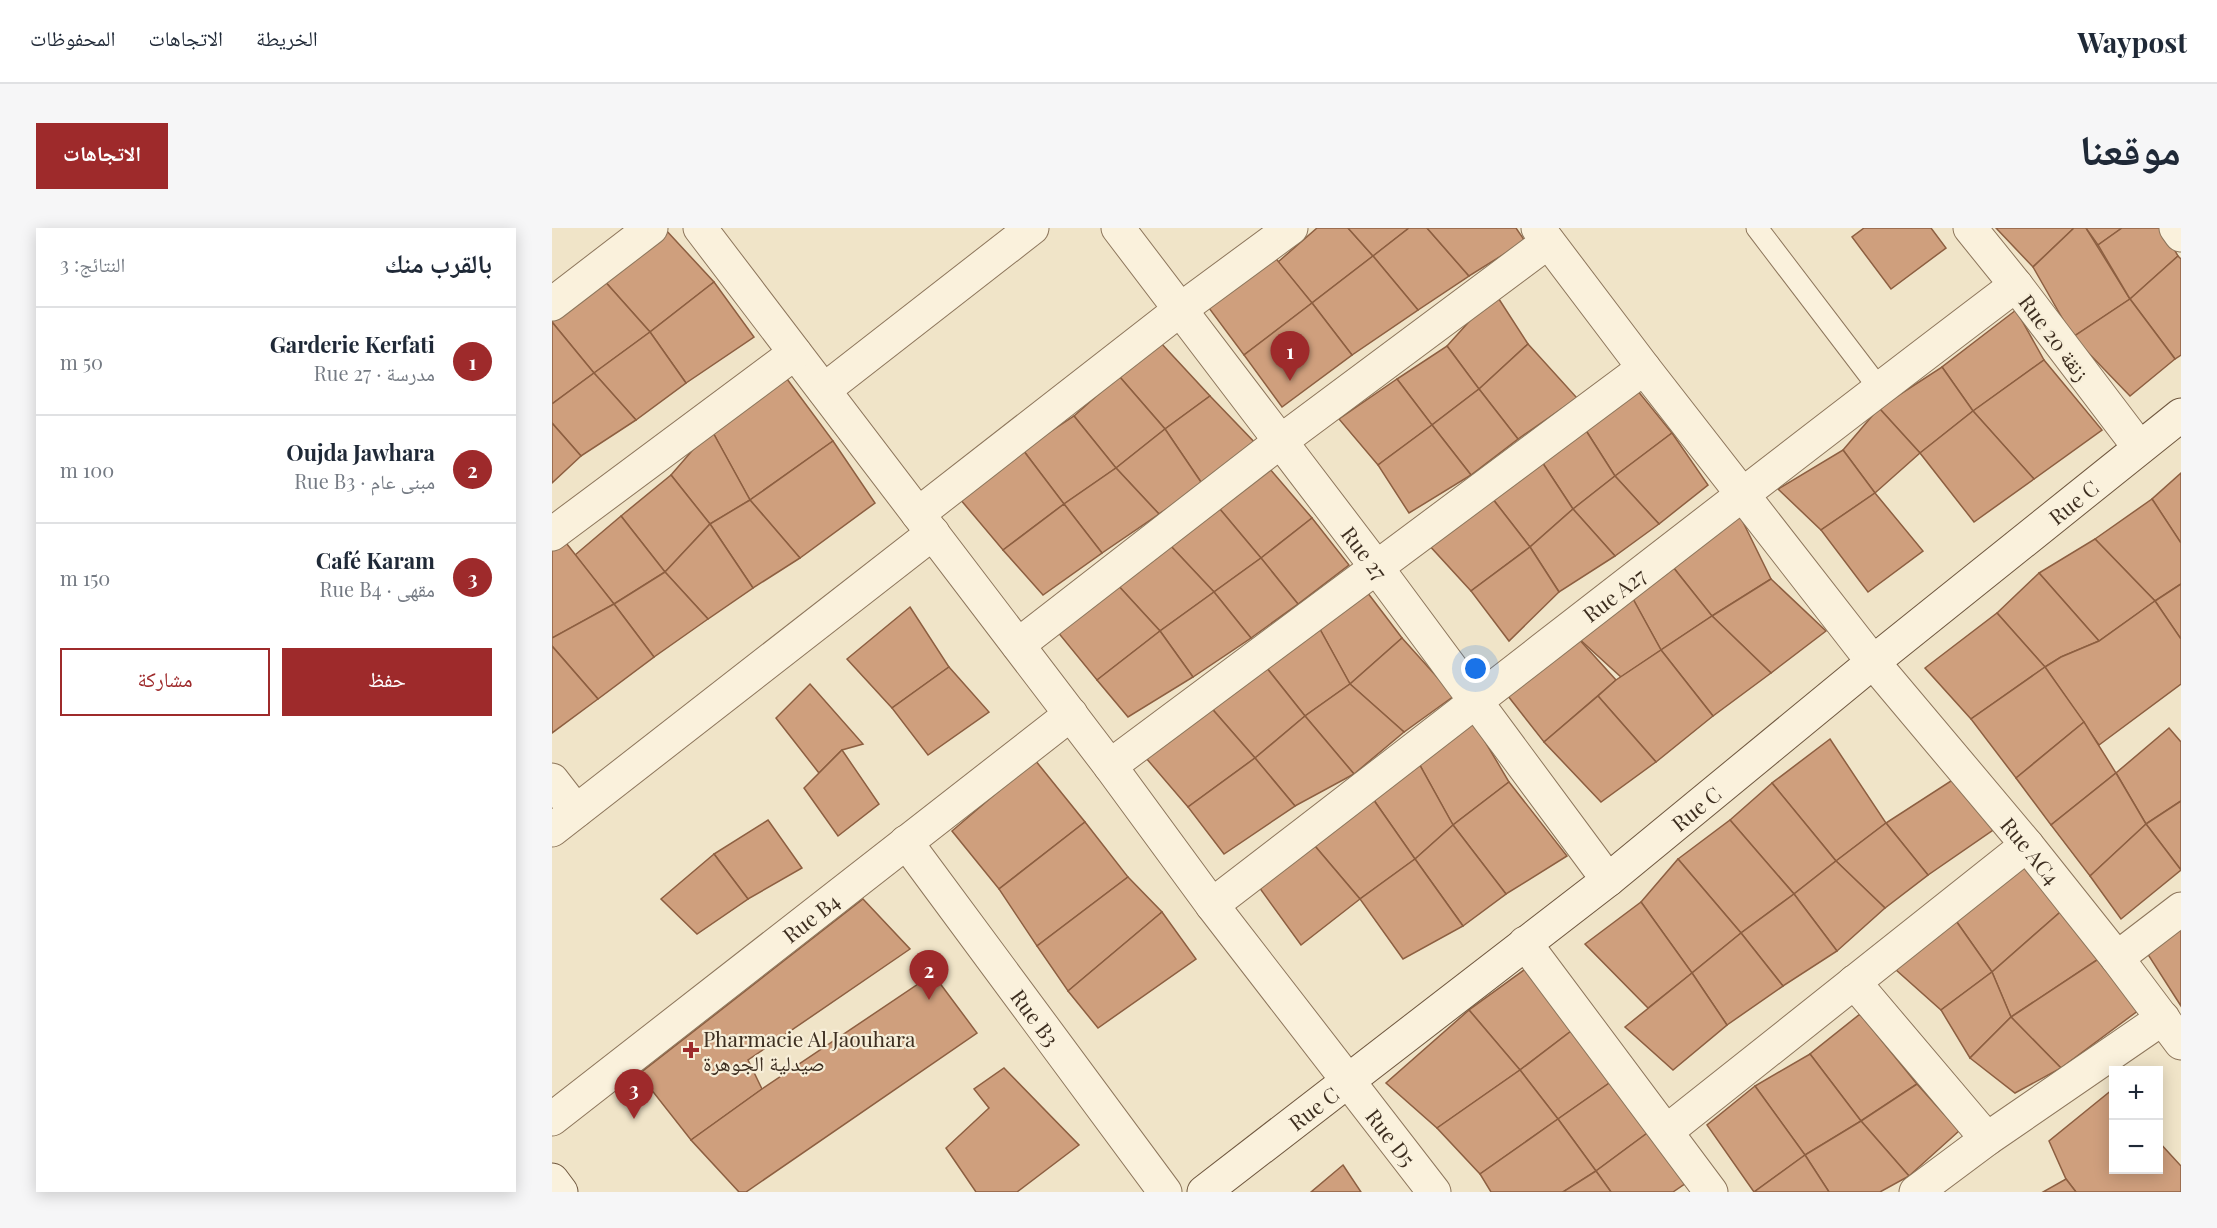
<!DOCTYPE html>
<html lang="ar">
<head>
<meta charset="utf-8">
<style>
  :root { --surface:#fff; --page:#f6f6f7; --text:#1f2937; --muted:#747a83; --line:#e0e1e3; --accent:#9e2a2b }
  body { margin:0; font-family:"Playfair Display","Noto Naskh Arabic",serif; background:var(--page); color:var(--text); direction:rtl }
  .controls { position:absolute; right:18px; bottom:18px; display:grid; overflow:hidden; border-radius:0px; box-shadow:0 3px 15px #0003 }
  .controls button { width:54px; height:54px; display:grid; place-items:center; padding:0; border:0; border-bottom:2px solid var(--line); background:var(--surface); color:var(--text); font:30px sans-serif }
  .you { position:absolute; left:924px; top:441px; width:21px; height:21px; margin:-15px; border:4px solid #fff; border-radius:50%; background:#1a73e8; box-shadow:0 0 0 9px #1a73e833 }
  .badge { display:grid; place-items:center; width:39px; height:39px; border-radius:50%; background:var(--accent); color:#fff; font-size:20px; font-weight:700 }
  .pin { position:absolute; translate:-50% -50px; filter:drop-shadow(0 2px 3px #0008) }
  .pin::after { content:''; position:absolute; top:32px; width:21px; height:18px; background:inherit; clip-path:polygon(0 0,100% 0,50% 100%) }
  .list { margin:0; padding:0; list-style:none }
  h2 { display:flex; justify-content:space-between; align-items:center; height:78px; margin:0; padding:0 24px; font-size:26px }
  h2 small { font-size:20px; font-weight:400; color:var(--muted) }
  .list li { display:grid; grid-template-columns:39px 1fr auto; gap:18px; align-items:center; box-sizing:border-box; height:108px; padding:0 24px; border-top:2px solid var(--line) }
  .list b { display:block; font-size:22px; white-space:nowrap }
  .list p { margin:0; font-size:20px; white-space:nowrap; color:var(--muted) }
  .list em { font-size:20px; font-style:normal; color:var(--muted) }
  .actions { display:flex; gap:12px; padding:18px 24px }
  .actions a { flex:1; padding:14px 0; border:2px solid var(--accent); border-radius:0px; text-align:center; font-size:21px; color:var(--accent) }
  .actions .main { background:var(--accent); color:#fff }
  .map { position:relative; flex:none; width:1629px; height:964px; overflow:hidden; direction:ltr; border-radius:0px }
  header { display:flex; align-items:center; gap:36px; box-sizing:border-box; height:84px; padding:0 30px; background:var(--surface); border-bottom:2px solid var(--line) }
  header strong { font-size:28px }
  nav { display:flex; gap:33px; margin-inline-start:auto; font-size:21px }
  .intro { display:flex; align-items:center; justify-content:space-between; box-sizing:border-box; height:144px; padding:0 36px }
  h1 { margin:0; font-size:42px }
  .button { padding:15px 27px; border-radius:0px; background:var(--accent); color:#fff; font-size:21px; font-weight:700 }
  main { display:flex; gap:36px; padding:0 36px }
  aside { flex:1; background:var(--surface); border-radius:0px; box-shadow:0 3px 15px #0003 }
  .map>svg:first-child { display:block }
  .building { fill:#cf9f7d; stroke:#8d5f41; stroke-width:1.5 }
  .lines { fill:none; stroke-linecap:round; stroke-linejoin:round }
  .lane-casing { stroke:#8d765c; stroke-width:23 }
  .street-casing { stroke:#8d765c; stroke-width:35 }
  .secondary-casing { stroke:#6f573f; stroke-width:35 }
  .lane { stroke:#faf1dc; stroke-width:21 }
  .street { stroke:#faf1dc; stroke-width:33 }
  .secondary { stroke:#faf1dc; stroke-width:33 }
  .poi-dot { fill:#9e2a2b; stroke:#f7eed8; stroke-width:2 }
  .labels { text-anchor:middle; dominant-baseline:central; stroke-width:4.5; stroke-linejoin:round; paint-order:stroke }
  .street-label { font-size:21px; fill:#3d2e20; stroke:#f7eed8 }
  .poi-label { font-size:21px; fill:#3d2e20; stroke:#f7eed8; text-anchor:start }
</style>
</head>
<body>
<header>
<strong>Waypost</strong>
<nav><a>الخريطة</a><a>الاتجاهات</a><a>المحفوظات</a></nav>
</header>
<div class="intro"><h1>موقعنا</h1><a class="button">الاتجاهات</a></div>
<main>
<div class="map">
<svg width="1629" height="964" viewBox="0 0 1629 964">
  <rect width="100%" height="100%" fill="#f0e4c8"/>
  <g class="building">
    <path d="M112 0 162 54 98 104 49 49Z"/>
    <path d="M765 0H796L821 28 760 75 726 34Z"/>
    <path d="M796 0H857L821 28Z"/>
    <path d="M857 0H875L917 48 866 82 821 28Z"/>
    <path d="M875 0H964L973 13 917 48Z"/>
    <path d="M1312 0H1379L1394 20 1339 61 1300 9Z"/>
    <path d="M1444 0H1522L1481 39Z"/>
    <path d="M1522 0H1534L1578 71 1521 109 1481 39Z"/>
    <path d="M1534 0H1570L1546 17Z"/>
    <path d="M1570 0H1610L1626 28 1578 71 1546 17Z"/>
    <path d="M717 22 760 75 692 127 651 72Z"/>
    <path d="M821 28 866 82 800 127 760 75Z"/>
    <path d="M1626 28 1629 31V127L1623 131 1578 71Z"/>
    <path d="M49 49 98 104 42 145 0 94V91Z"/>
    <path d="M162 54 202 109 134 155 98 104Z"/>
    <path d="M943 65 976 116 927 161 895 118Z"/>
    <path d="M1578 71 1623 131 1578 168 1521 109Z"/>
    <path d="M760 75 800 127 730 179 692 127Z"/>
    <path d="M1464 82 1492 132 1421 183 1390 139Z"/>
    <path d="M0 94 42 145 0 176Z"/>
    <path d="M98 104 134 155 84 192 42 145Z"/>
    <path d="M608 114 658 168 613 201 567 148Z"/>
    <path d="M976 116 1025 170 966 211 927 161Z"/>
    <path d="M895 118 927 161 880 197 845 151Z"/>
    <path d="M1492 132 1550 202 1482 251 1421 183Z"/>
    <path d="M1390 139 1421 183 1368 225 1327 180Z"/>
    <path d="M42 145 84 192 29 228 0 195V176Z"/>
    <path d="M567 148 613 201 564 240 522 188Z"/>
    <path d="M235 151 281 213 198 272 159 201Z"/>
    <path d="M845 151 880 197 826 237 787 191Z"/>
    <path d="M1081 157 1120 205 1063 248 1033 201Z"/>
    <path d="M927 161 966 211 919 247 880 197Z"/>
    <path d="M658 168 707 219 651 257 613 201Z"/>
    <path d="M1327 180 1368 225 1323 265 1291 222Z"/>
    <path d="M1421 183 1482 251 1422 294 1368 225Z"/>
    <path d="M522 188 564 240 512 276 471 222Z"/>
    <path d="M0 195 29 228 0 255Z"/>
    <path d="M880 197 919 247 857 285 826 237Z"/>
    <path d="M159 201 198 272 158 296 119 247Z"/>
    <path d="M613 201 651 257 607 286 564 240Z"/>
    <path d="M1033 201 1063 248 1021 281 990 234Z"/>
    <path d="M1120 205 1156 257 1107 296 1063 248Z"/>
    <path d="M281 213 323 275 248 330 198 272Z"/>
    <path d="M471 222 512 276 451 322 408 271Z"/>
    <path d="M1291 222 1323 265 1269 302 1226 261Z"/>
    <path d="M990 234 1021 281 978 319 940 270Z"/>
    <path d="M564 240 607 286 550 325 512 276Z"/>
    <path d="M717 240 760 290 709 330 667 280Z"/>
    <path d="M1629 245V315L1600 271Z"/>
    <path d="M119 247 158 296 113 344 69 288Z"/>
    <path d="M1063 248 1107 296 1063 328 1021 281Z"/>
    <path d="M1323 265 1371 323 1316 364 1269 302Z"/>
    <path d="M940 270 978 319 919 363 876 316Z"/>
    <path d="M1600 271 1629 315V356L1603 373 1543 311Z"/>
    <path d="M198 272 248 330 201 360 158 296Z"/>
    <path d="M512 276 550 325 491 367 451 322Z"/>
    <path d="M667 280 709 330 662 364 615 314Z"/>
    <path d="M1021 281 1063 328 1007 364 978 319Z"/>
    <path d="M1187 286 1219 351 1160 388 1117 334Z"/>
    <path d="M69 288 113 344 62 376 23 327Z"/>
    <path d="M760 290 797 337 746 376 709 330Z"/>
    <path d="M158 296 201 360 156 391 113 344Z"/>
    <path d="M11 311 62 376 0 410V318Z"/>
    <path d="M1543 311 1603 373 1547 413 1487 345Z"/>
    <path d="M615 314 662 364 608 403 563 354Z"/>
    <path d="M978 319 1007 364 957 413 919 363Z"/>
    <path d="M709 330 746 376 699 410 662 364Z"/>
    <path d="M1117 334 1160 388 1109 422 1075 360Z"/>
    <path d="M113 344 156 391 102 429 62 376Z"/>
    <path d="M1487 345 1547 413 1509 429 1493 439 1445 385Z"/>
    <path d="M1219 351 1274 403 1219 445 1160 388Z"/>
    <path d="M563 354 608 403 545 452 500 397Z"/>
    <path d="M1629 356V411L1603 373Z"/>
    <path d="M812 360 850 410 798 456 764 394Z"/>
    <path d="M1075 360 1109 422 1069 449 1024 408Z"/>
    <path d="M662 364 699 410 641 449 608 403Z"/>
    <path d="M1603 373 1629 411V456L1547 517 1493 439 1509 429 1547 413Z"/>
    <path d="M62 376 102 429 46 471 0 418V410Z"/>
    <path d="M358 379 397 439 340 480 295 431Z"/>
    <path d="M1445 385 1493 439 1419 491 1373 440Z"/>
    <path d="M1160 388 1219 445 1161 488 1109 422Z"/>
    <path d="M764 394 798 456 753 488 714 439Z"/>
    <path d="M608 403 641 449 576 489 545 452Z"/>
    <path d="M1024 408 1064 452 992 514 956 468Z"/>
    <path d="M850 410 902 468 852 504 798 456Z"/>
    <path d="M0 418 46 471 0 505Z"/>
    <path d="M1109 422 1161 488 1104 534 1046 468 1064 452Z"/>
    <path d="M397 439 437 484 376 527 340 480Z"/>
    <path d="M714 439 753 488 703 530 655 475Z"/>
    <path d="M1493 439 1532 494 1464 550 1419 491Z"/>
    <path d="M258 456 311 516 290 522 267 545 224 490Z"/>
    <path d="M798 456 852 504 802 546 753 488Z"/>
    <path d="M1046 468 1104 534 1049 574 992 514Z"/>
    <path d="M655 475 703 530 636 579 594 530Z"/>
    <path d="M753 488 802 546 743 578 703 530Z"/>
    <path d="M1532 494 1564 545 1499 597 1464 550Z"/>
    <path d="M922 495 957 554 901 597 865 532Z"/>
    <path d="M1617 500 1629 514V573L1594 596 1564 545Z"/>
    <path d="M1278 511 1334 595 1284 633 1220 555Z"/>
    <path d="M290 522 327 576 286 608 252 560Z"/>
    <path d="M703 530 743 578 672 626 636 579Z"/>
    <path d="M483 532 533 594 447 661 400 603Z"/>
    <path d="M865 532 901 597 863 631 821 571Z"/>
    <path d="M1564 545 1594 596 1538 648 1499 597Z"/>
    <path d="M1402 551 1444 600 1376 647 1334 595Z"/>
    <path d="M957 554 1015 628 954 666 901 597Z"/>
    <path d="M1220 555 1284 633 1242 666 1178 592Z"/>
    <path d="M821 571 863 631 808 671 757 611Z"/>
    <path d="M1629 573V642L1594 596Z"/>
    <path d="M216 592 250 640 196 671 162 626Z"/>
    <path d="M1178 592 1242 666 1189 705 1126 631Z"/>
    <path d="M533 594 576 649 485 718 447 661Z"/>
    <path d="M1334 595 1376 647 1333 680 1284 633Z"/>
    <path d="M1594 596 1629 642 1569 691 1538 648Z"/>
    <path d="M901 597 954 666 911 698 863 631Z"/>
    <path d="M757 611 808 671 749 717 699 648Z"/>
    <path d="M162 626 196 671 145 706 109 671Z"/>
    <path d="M1477 630 1514 679 1440 744 1402 690Z"/>
    <path d="M863 631 911 698 851 731 808 671Z"/>
    <path d="M1126 631 1189 705 1140 745 1089 674Z"/>
    <path d="M1284 633 1333 680 1285 723 1242 666Z"/>
    <path d="M576 649 610 684 516 763 485 718Z"/>
    <path d="M1242 666 1285 723 1231 758 1189 705Z"/>
    <path d="M311 671 358 721 196 832 210 861 139 912 87 846Z"/>
    <path d="M1089 674 1140 745 1096 780 1033 716Z"/>
    <path d="M1514 679 1551 728 1459 789 1440 744Z"/>
    <path d="M610 684 644 731 546 800 516 763Z"/>
    <path d="M1402 690 1440 744 1389 782 1343 741Z"/>
    <path d="M1629 697V778L1595 725Z"/>
    <path d="M1189 705 1231 758 1175 797 1140 745Z"/>
    <path d="M1551 728 1587 782 1509 840 1459 789Z"/>
    <path d="M976 739 1027 797 968 842 917 782Z"/>
    <path d="M1440 744 1459 789 1418 830 1389 782Z"/>
    <path d="M1140 745 1175 797 1121 842 1073 799Z"/>
    <path d="M381 746 425 805 194 964H187L139 912 210 861Z"/>
    <path d="M917 782 968 842 885 900 834 855Z"/>
    <path d="M1308 786 1365 856 1309 893 1258 826Z"/>
    <path d="M1459 789 1509 840 1463 865 1418 830Z"/>
    <path d="M1027 797 1063 851 1006 891 968 842Z"/>
    <path d="M1258 826 1309 893 1253 927 1203 858Z"/>
    <path d="M452 840 527 917 465 964H424L394 920 437 880 422 861Z"/>
    <path d="M968 842 1006 891 928 946 885 900Z"/>
    <path d="M1063 851 1098 903 1044 943 1006 891Z"/>
    <path d="M1365 856 1407 903 1357 948 1309 893Z"/>
    <path d="M1203 858 1253 927 1202 964 1155 897Z"/>
    <path d="M1561 861 1562 942H1606V913L1629 938V964H1524L1514 951 1497 913Z"/>
    <path d="M1006 891 1044 943 1011 964H939L928 946Z"/>
    <path d="M1309 893 1357 948 1328 964H1277L1253 927Z"/>
    <path d="M1098 903 1137 953 1121 964H1059L1044 943Z"/>
    <path d="M1253 927 1277 964H1202Z"/>
    <path d="M791 937 809 964H759Z"/>
    <path d="M1044 943 1059 964H1011Z"/>
    <path d="M1514 951 1524 964H1491Z"/>
  </g>
  <g class="lines">
    <defs>
      <path id="lane" d="M1205 0 1327 160"/>
      <g id="street">
        <path id="s1" d="M148 0 558 538 660 677 882 964"/>
        <path id="s2" d="M566 0 825 340 1056 652"/>
        <path id="s3" d="M986 0 1092 140 1321 434 1475 617 1565 730 1629 815"/>
        <path d="M1418 0 1464 57 1587 219"/>
        <path d="M1624 0 1629 7"/>
        <path d="M0 76 99 0"/>
        <path d="M272 162 480 0"/>
        <path d="M366 286 629 81 739 0"/>
        <path d="M0 306 243 125"/>
        <path d="M466 417 729 213 996 14"/>
        <path d="M558 538 1092 140"/>
        <path d="M0 552 24 583"/>
        <path d="M0 602 381 305"/>
        <path id="s4" d="M354 614 613 964"/>
        <path id="s5" d="M660 677C929 471 1194 261 1464 57"/>
        <path d="M973 715 1159 964"/>
        <path d="M1565 730 1629 681"/>
        <path d="M1302 754 1435 911"/>
        <path id="s6" d="M0 891 519 486"/>
        <path d="M1115 903 1475 617"/>
        <path d="M1364 964 1435 911 1611 790"/>
      </g>
      <g id="secondary">
        <path d="M0 952 9 964"/>
        <path id="s7" d="M652 964 1056 652 1321 434 1629 187"/>
      </g>
    </defs>
    <use href="#lane" class="lane-casing"/>
    <use href="#street" class="street-casing"/>
    <use href="#secondary" class="secondary-casing"/>
    <use href="#lane" class="lane"/>
    <use href="#street" class="street"/>
    <use href="#secondary" class="secondary"/>
  </g>
  <path class="poi-dot" d="M136 813h6v6h6v6h-6v6h-6v-6h-6v-6h6z"/>
  <g class="labels">
    <g class="street-label">
      <text transform="translate(1503 109) rotate(53)">Rue 20 زنقة</text>
      <text stroke="none"><textPath href="#s7" startOffset="1110">Rue C</textPath></text>
      <text stroke="none"><textPath href="#s2" startOffset="408">Rue 27</textPath></text>
      <text stroke="none"><textPath href="#s5" startOffset="508">Rue A27</textPath></text>
      <text stroke="none"><textPath href="#s7" startOffset="624">Rue C</textPath></text>
      <text stroke="none"><textPath href="#s3" startOffset="794">Rue AC4</textPath></text>
      <text stroke="none"><textPath href="#s6" startOffset="328">Rue B4</textPath></text>
      <text stroke="none"><textPath href="#s4" startOffset="218">Rue B3</textPath></text>
      <text stroke="none"><textPath href="#s7" startOffset="138">Rue C</textPath></text>
      <text stroke="none"><textPath href="#s1" startOffset="1142">Rue D5</textPath></text>
    </g>
    <g class="poi-label">
      <text x="151" y="810">Pharmacie Al Jaouhara<tspan x="151" dy="24">صيدلية الجوهرة</tspan></text>
    </g>
  </g>
</svg>
<div class="controls">
<button>+</button>
<button>−</button>
</div>
<div class="you"></div>
<div class="pin badge" style="left:738px;top:153px">1</div>
<div class="pin badge" style="left:377px;top:772px">2</div>
<div class="pin badge" style="left:82px;top:891px">3</div>
</div>
<aside>
<h2>بالقرب منك<small>النتائج: 3</small></h2>
<ul class="list">
<li><span class="badge">1</span><div><b>Garderie Kerfati</b><p>مدرسة · Rue 27</p></div><em>50 m</em></li>
<li><span class="badge">2</span><div><b>Oujda Jawhara</b><p>مبنى عام · Rue B3</p></div><em>100 m</em></li>
<li><span class="badge">3</span><div><b>Café Karam</b><p>مقهى · Rue B4</p></div><em>150 m</em></li>
</ul>
<div class="actions"><a class="main">حفظ</a><a>مشاركة</a></div>
</aside>
</main>
</body>
</html>
